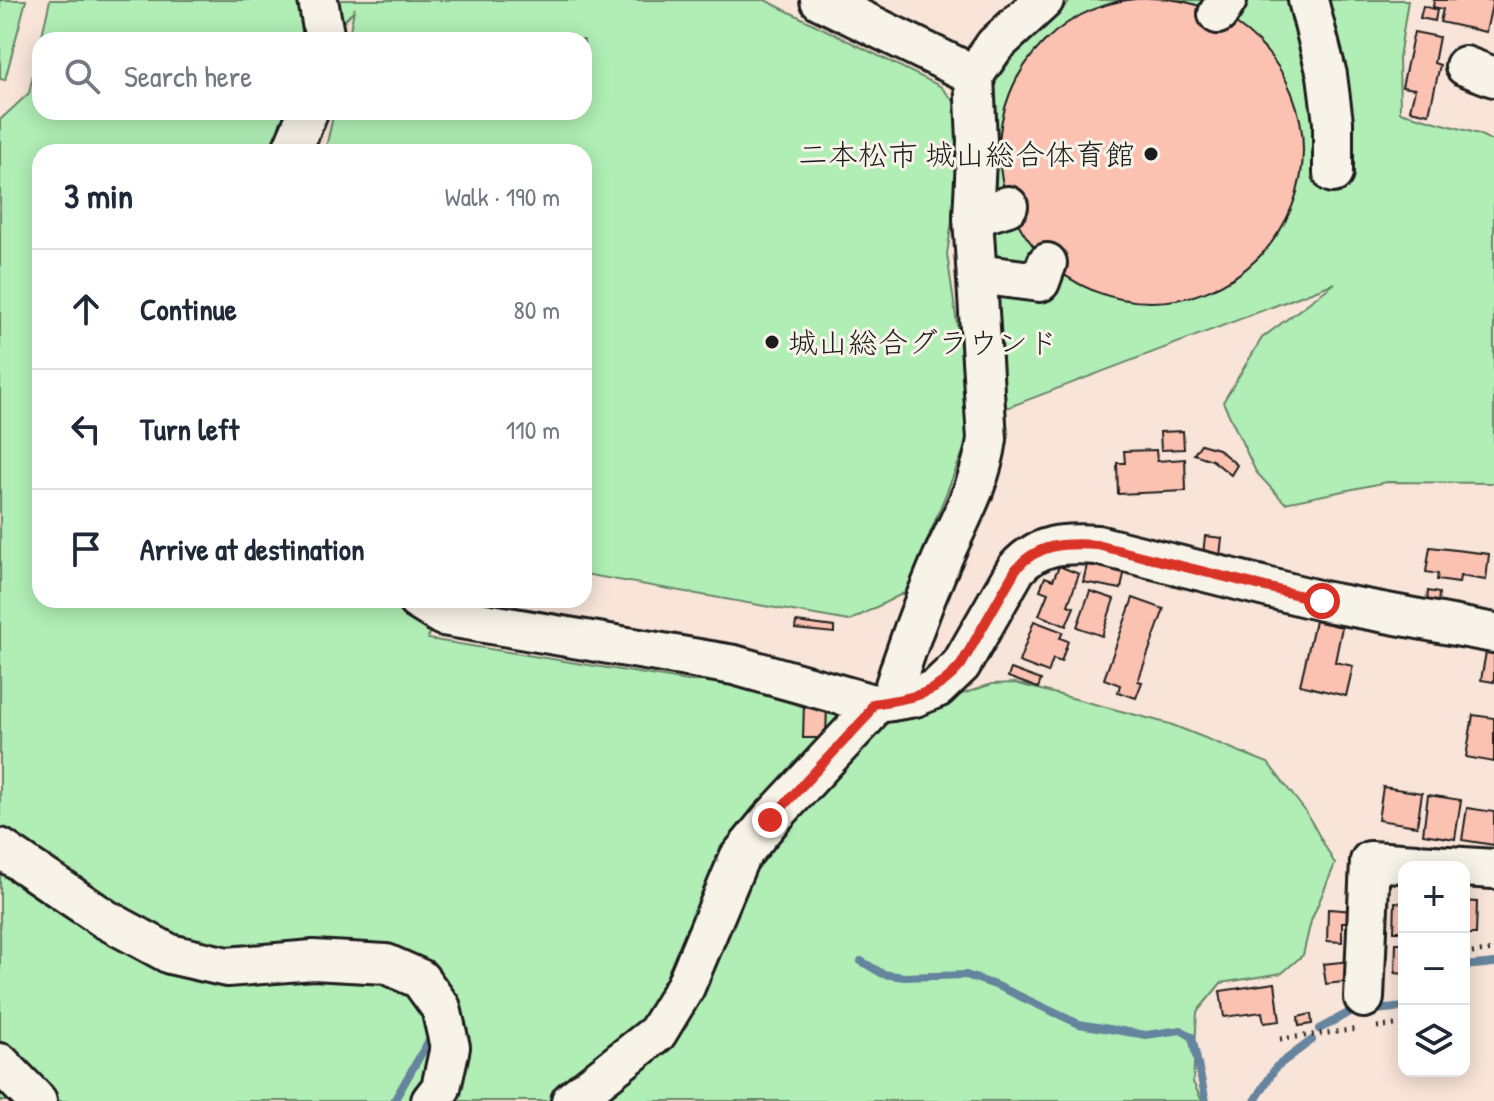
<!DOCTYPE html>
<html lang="en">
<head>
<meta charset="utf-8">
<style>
  :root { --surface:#fff; --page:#f2f2f3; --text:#1f2937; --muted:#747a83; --line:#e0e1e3 }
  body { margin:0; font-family:"Patrick Hand","Klee One",sans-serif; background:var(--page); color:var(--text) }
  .controls { position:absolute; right:24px; bottom:24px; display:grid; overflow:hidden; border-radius:16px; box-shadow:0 4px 20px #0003 }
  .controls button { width:72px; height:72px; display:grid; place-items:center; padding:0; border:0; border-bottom:2px solid var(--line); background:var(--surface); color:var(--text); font:40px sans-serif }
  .stop { position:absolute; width:24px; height:24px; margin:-18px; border:6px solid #d93025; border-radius:50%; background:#fff }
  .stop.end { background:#d93025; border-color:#fff; box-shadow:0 2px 8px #0008 }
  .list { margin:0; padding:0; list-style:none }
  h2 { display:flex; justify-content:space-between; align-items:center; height:104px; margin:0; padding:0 32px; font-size:34px }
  h2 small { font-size:26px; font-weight:400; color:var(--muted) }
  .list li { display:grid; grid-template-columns:52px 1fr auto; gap:24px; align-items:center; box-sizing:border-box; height:120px; padding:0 32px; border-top:2px solid var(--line) }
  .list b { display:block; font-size:30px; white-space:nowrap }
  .list em { font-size:26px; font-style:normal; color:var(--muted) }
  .icon { flex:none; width:44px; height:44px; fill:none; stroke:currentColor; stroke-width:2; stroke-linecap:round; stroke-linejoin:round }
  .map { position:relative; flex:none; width:1494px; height:1101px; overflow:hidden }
  .search { position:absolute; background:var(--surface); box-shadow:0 4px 20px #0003; left:32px; top:32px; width:560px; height:88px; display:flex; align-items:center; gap:20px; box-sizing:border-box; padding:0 28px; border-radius:24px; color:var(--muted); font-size:30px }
  .panel { position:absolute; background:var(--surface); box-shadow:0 4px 20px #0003; left:32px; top:144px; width:560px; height:464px; border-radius:24px }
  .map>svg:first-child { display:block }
  .green { fill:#b0eeb5; stroke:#668568; stroke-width:2 }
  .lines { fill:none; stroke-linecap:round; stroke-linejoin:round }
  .stream { stroke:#65849d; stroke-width:8 }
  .building { fill:#fbc2b2; stroke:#1c1c1c; stroke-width:2 }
  .minor-casing { stroke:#1c1c1c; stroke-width:44 }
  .path { stroke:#1c1c1c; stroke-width:5; stroke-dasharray:2 6; stroke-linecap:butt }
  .minor { stroke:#f7f3e8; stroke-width:38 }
  .route { stroke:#d93025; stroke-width:10 }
  .poi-dot { fill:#1c1c1c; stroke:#f7f3e8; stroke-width:3 }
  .labels { text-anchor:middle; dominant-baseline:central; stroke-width:6; stroke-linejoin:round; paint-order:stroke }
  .poi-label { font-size:30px; fill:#1c1c1c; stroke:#f7f3e8; text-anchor:end }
</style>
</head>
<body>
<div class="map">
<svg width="1494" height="1101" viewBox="0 0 1494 1101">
  <rect width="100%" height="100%" fill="#f8e4d8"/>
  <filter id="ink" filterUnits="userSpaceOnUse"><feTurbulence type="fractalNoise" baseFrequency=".0125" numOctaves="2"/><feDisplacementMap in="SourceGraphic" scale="16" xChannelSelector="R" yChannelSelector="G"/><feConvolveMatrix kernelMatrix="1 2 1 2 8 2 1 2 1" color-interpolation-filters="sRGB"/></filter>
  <g filter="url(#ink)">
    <g class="green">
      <path d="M0 0H26L5 80 0 79Z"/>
      <path d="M50 0H765L940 86 968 116 947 254 972 430 906 592 849 621 584 574V152H325L334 112H584V40H348L354 10 327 40H41Z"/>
      <path d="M1072 0H1408L1399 58 1400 112 1479 134 1494 142V483L1387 482 1285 503 1256 472 1223 402 1262 338 1335 283 988 415 985 97 1027 37Z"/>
      <path d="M40 43V112H292L274 152H40V600H401L431 621 428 639 688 681 746 682 842 713 843 720 655 1018 555 1101H453L437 972 417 956 373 948 429 1017 435 1061 416 1101H0V120L29 93Z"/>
      <path d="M1015 683 1170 724 1268 763 1306 812 1335 864 1311 921 1303 955 1282 973 1221 983 1197 1012 1193 1082 1202 1101H591L760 849 882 717 933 704 992 684Z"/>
    </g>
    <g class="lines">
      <g class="stream">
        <path d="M861 961 883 974 904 977 966 975 998 986 1079 1024 1146 1035 1181 1030 1192 1037 1206 1101"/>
        <path d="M1464 966 1494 963"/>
        <path d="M1319 1029 1348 1013 1404 1007"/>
        <path d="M394 1101 428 1042"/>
        <path d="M1255 1101 1276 1067 1312 1040"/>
      </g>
    </g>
    <g class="building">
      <circle cx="1151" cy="150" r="152"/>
      <path d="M1434 0H1493L1486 32 1440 22 1443 9 1433 7Z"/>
      <path d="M1423 6 1437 10 1435 21 1420 18Z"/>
      <path d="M1414 32 1439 37 1434 63 1440 65 1429 114 1410 110 1415 89 1402 87Z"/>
      <path d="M1183 431 1184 449 1161 450 1160 432Z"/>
      <path d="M1201 444 1218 449 1237 465 1231 475 1212 460 1194 454Z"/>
      <path d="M1156 450 1157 461 1185 459 1186 491 1118 494 1117 463H1125L1124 451Z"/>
      <path d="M1205 536 1222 538 1220 556 1203 555Z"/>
      <path d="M1430 547 1489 554 1486 580 1460 576 1459 583 1437 580 1438 574 1426 572Z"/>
      <path d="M1088 561 1125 568 1121 589 1083 582Z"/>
      <path d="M1059 566 1079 574 1068 605 1074 607 1066 626 1039 615 1048 593 1040 590 1045 577 1053 580Z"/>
      <path d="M1090 591 1114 599 1102 636 1077 627Z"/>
      <path d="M1428 591 1439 593 1438 604 1427 603Z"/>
      <path d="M1133 598 1164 609 1138 681 1142 682 1136 698 1118 692 1120 685 1104 679Z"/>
      <path d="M1034 621 1063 632 1060 638 1068 641 1061 662 1053 659 1048 673 1019 662Z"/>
      <path d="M1315 621 1342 627 1335 662 1353 666 1346 696 1300 685Z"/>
      <path d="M796 622 834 627V633L795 629Z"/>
      <path d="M1486 652 1494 654V682L1481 680Z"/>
      <path d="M1011 669 1041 680 1038 688 1008 677Z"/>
      <path d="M804 704 827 705 826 738H803Z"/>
      <path d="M1473 715 1494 718V762L1466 757Z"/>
      <path d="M1383 787 1422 793 1417 826 1378 820Z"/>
      <path d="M1428 795 1461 800 1455 839 1423 834Z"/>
      <path d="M1467 808 1494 812V845L1462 840Z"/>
      <path d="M1464 901 1477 902 1476 934H1464Z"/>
      <path d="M1395 902 1404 903V931H1394Z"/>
      <path d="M1328 909 1356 911 1355 922H1342V942L1327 941Z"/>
      <path d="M1396 943H1404V974L1395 973Z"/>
      <path d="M1350 961 1352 981 1326 984 1323 964Z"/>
      <path d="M1275 983 1280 1021 1264 1023 1262 1012 1224 1017 1220 991Z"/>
      <path d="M1311 1014 1312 1024 1299 1026 1298 1017Z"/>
    </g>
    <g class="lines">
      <defs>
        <g id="minor">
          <path d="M318 0 325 40"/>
          <path d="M820 0 974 75 995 45 1044 0"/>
          <path d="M1308 0 1327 75 1333 122V173"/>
          <path d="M1218 14 1227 0"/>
          <path d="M1465 66 1494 77"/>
          <path d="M291 152 308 112"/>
          <path d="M973 217 1008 206"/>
          <path d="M977 274 1040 282 1047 263"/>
          <path d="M417 600 443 616 734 665 873 704 915 697 937 688 961 665 1016 569C1038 543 1065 543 1097 545L1322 601 1494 633"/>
          <path d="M890 701C904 655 920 610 939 566 957 524 981 485 987 439L973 217 977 141 974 75"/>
          <path d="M0 848 105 919 170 954 227 967 313 960 386 964 420 979 441 1008 450 1047 441 1088 431 1101"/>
          <path d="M1364 998 1370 861 1494 869"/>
          <path d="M0 1063 37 1101"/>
          <path d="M571 1101 657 1033 685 987 739 858 770 820 866 717 873 704"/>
        </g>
      </defs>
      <use href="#minor" class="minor-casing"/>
      <g class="path">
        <path d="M1464 954 1494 950"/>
        <path d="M1377 1027 1404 1024"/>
        <path d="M1280 1039 1359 1029"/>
      </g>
      <use href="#minor" class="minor"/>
    </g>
  </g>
  <g class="lines" filter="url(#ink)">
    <path class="route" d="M770 820 866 717 873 704C911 698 935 696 961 665L1016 569C1038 543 1065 543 1097 545L1322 601"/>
  </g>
  <g class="poi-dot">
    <circle cx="1151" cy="154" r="8"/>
    <circle cx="772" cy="342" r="8"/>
  </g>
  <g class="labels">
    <g class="poi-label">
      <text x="1135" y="154">二本松市 城山総合体育館</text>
      <text x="788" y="342" text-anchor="start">城山総合グラウンド</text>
    </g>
  </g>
</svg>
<div class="controls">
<button>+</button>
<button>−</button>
<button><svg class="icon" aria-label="layers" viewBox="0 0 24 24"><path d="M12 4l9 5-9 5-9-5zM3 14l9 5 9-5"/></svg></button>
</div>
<div class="stop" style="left:1322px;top:601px"></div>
<div class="stop end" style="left:770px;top:820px"></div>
<div class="search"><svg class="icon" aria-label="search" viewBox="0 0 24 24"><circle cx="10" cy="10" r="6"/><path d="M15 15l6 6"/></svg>Search here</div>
<section class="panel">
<h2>3 min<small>Walk · 190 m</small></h2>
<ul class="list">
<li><svg class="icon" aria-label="ahead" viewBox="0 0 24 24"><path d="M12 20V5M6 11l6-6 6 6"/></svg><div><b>Continue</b></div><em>80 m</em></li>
<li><svg class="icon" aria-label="left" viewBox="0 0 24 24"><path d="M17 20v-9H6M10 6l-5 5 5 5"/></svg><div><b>Turn left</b></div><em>110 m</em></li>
<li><svg class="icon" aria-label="arrive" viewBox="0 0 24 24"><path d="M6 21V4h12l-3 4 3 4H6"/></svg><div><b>Arrive at destination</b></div></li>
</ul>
</section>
</div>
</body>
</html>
